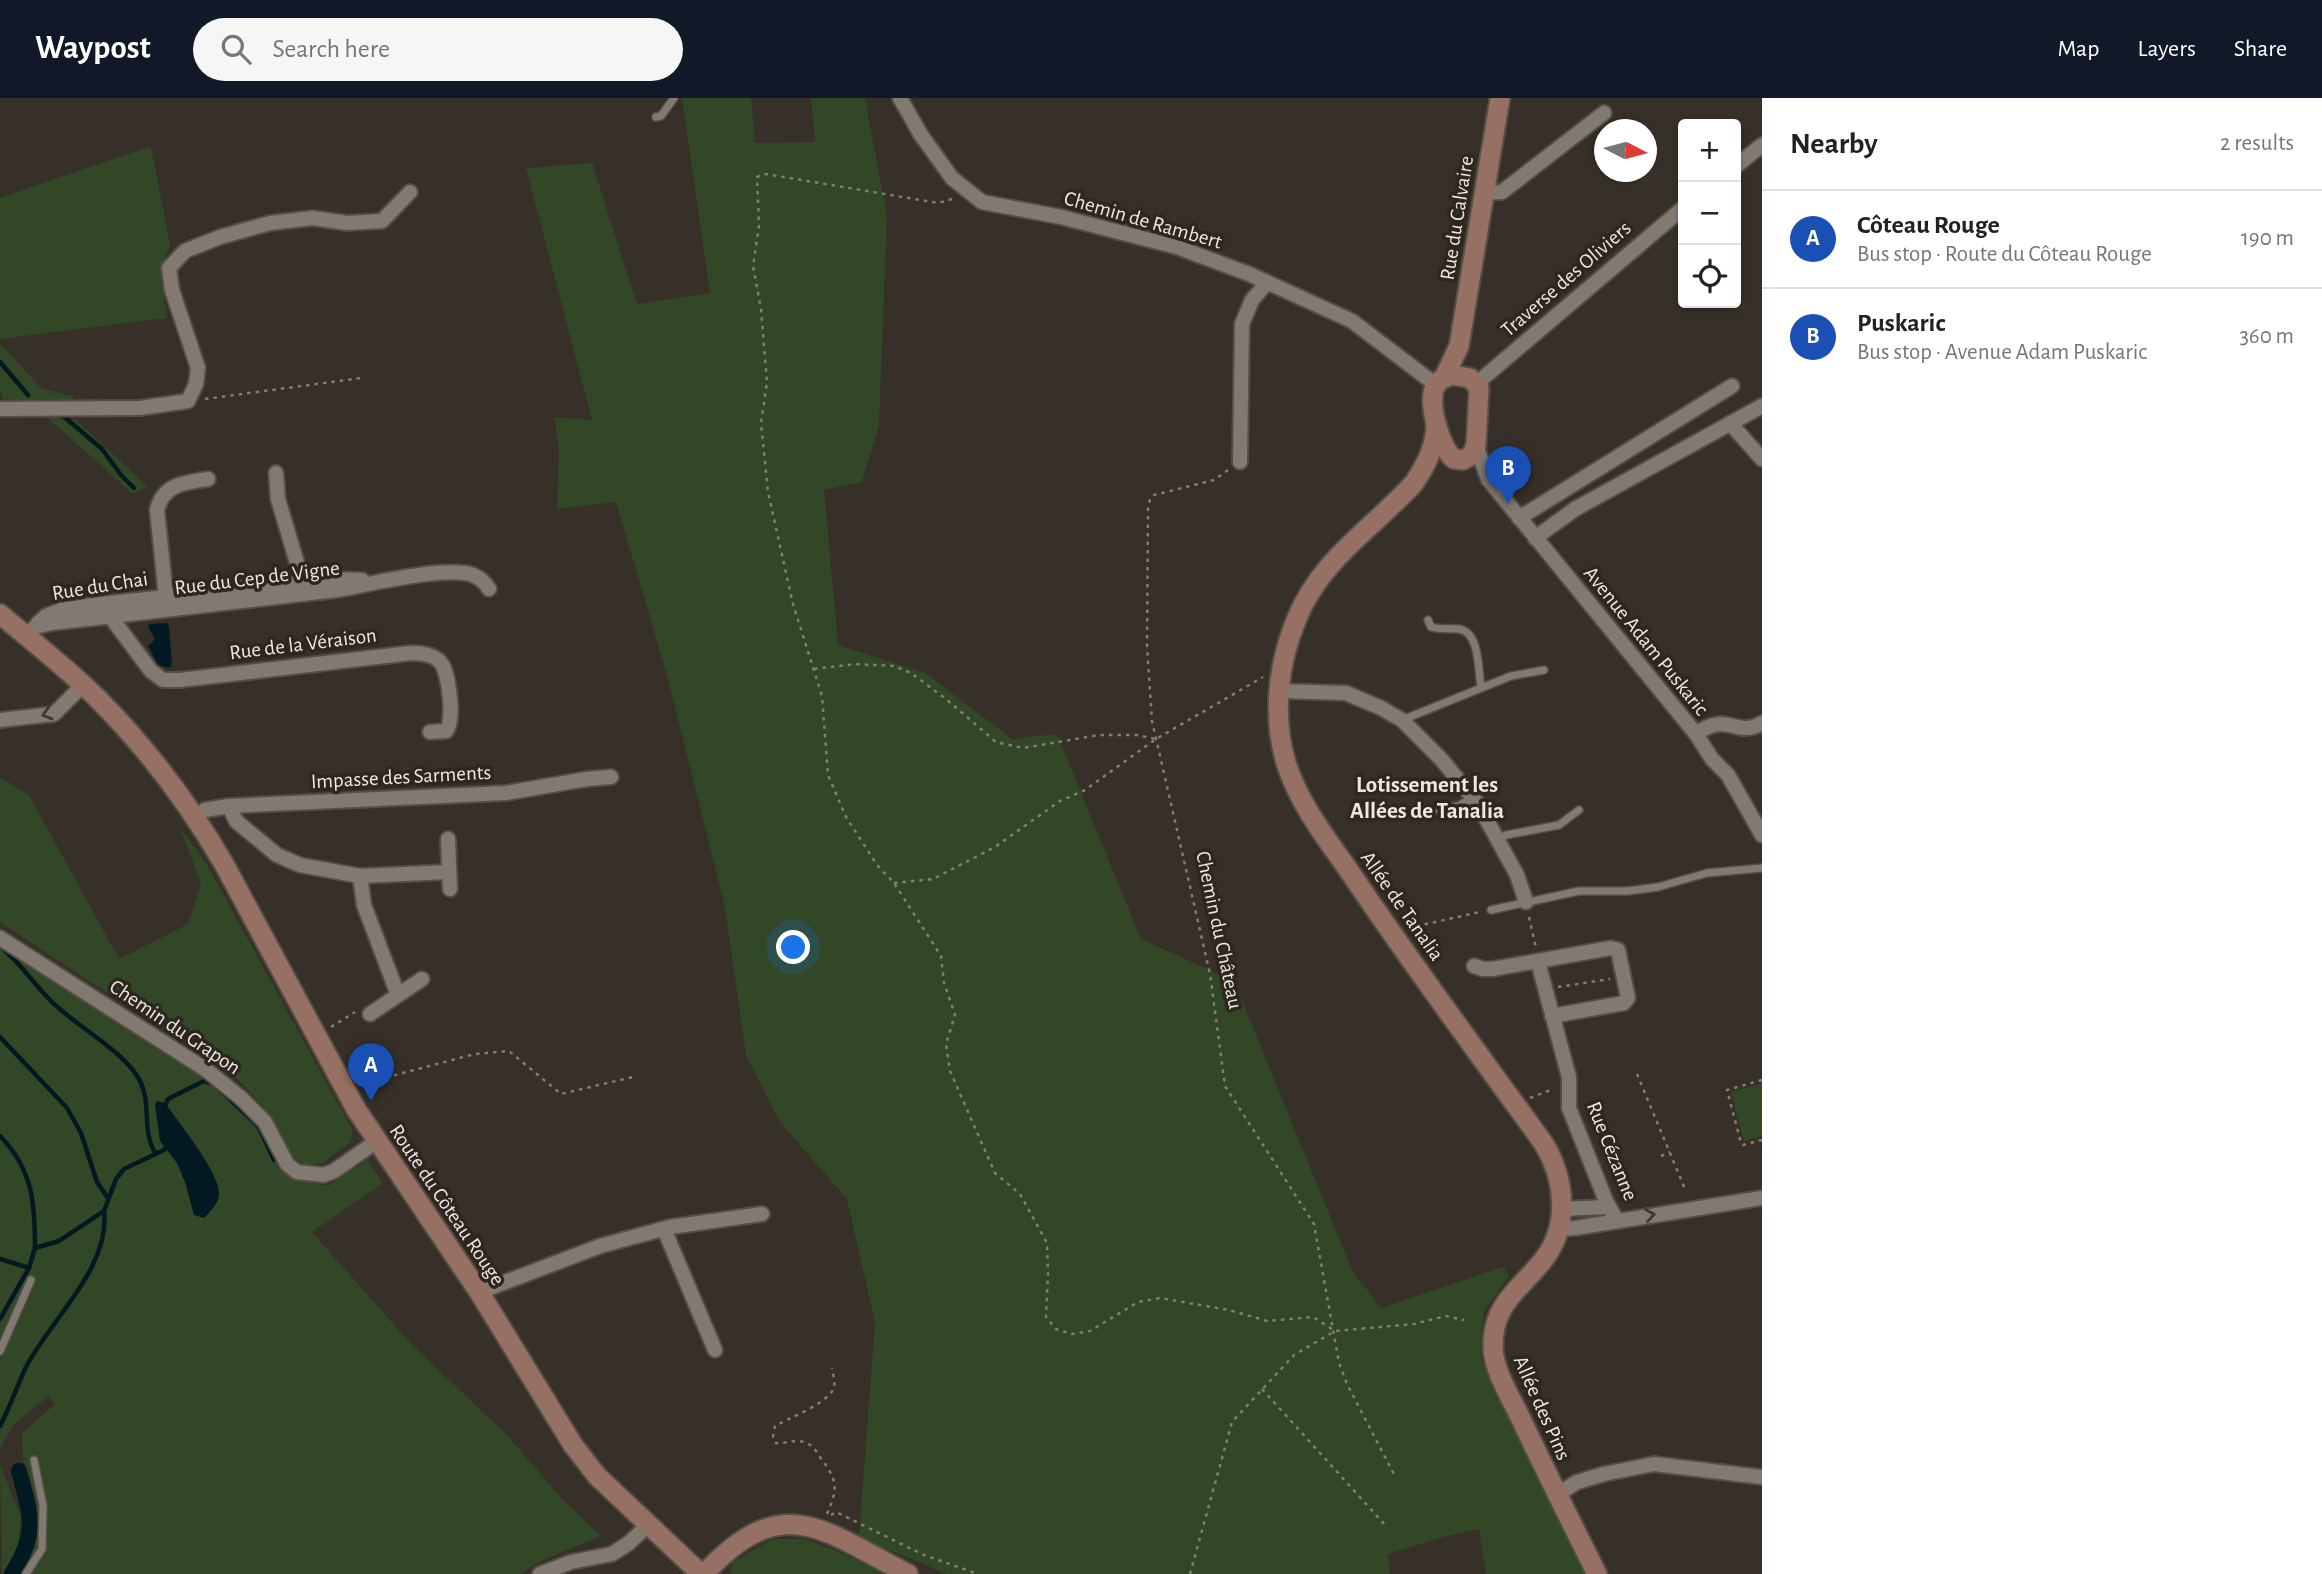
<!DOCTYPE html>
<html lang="en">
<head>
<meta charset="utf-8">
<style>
  :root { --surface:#fff; --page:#f6f6f6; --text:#222; --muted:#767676; --line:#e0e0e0; --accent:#111827 }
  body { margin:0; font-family:"Alegreya Sans",sans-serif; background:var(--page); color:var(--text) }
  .controls { position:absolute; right:21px; top:21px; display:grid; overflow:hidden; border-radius:7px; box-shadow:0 2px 5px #0004 }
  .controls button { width:63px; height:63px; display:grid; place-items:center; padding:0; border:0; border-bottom:2px solid var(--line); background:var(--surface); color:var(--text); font:35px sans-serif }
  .compass { position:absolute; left:1594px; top:21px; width:63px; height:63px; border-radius:50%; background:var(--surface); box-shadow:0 2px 5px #0004; rotate:96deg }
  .you { position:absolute; left:794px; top:850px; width:24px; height:24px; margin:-18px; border:5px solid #fff; border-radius:50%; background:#1a73e8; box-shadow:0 0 0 10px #1a73e833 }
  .badge { display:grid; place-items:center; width:46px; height:46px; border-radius:50%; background:var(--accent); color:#fff; font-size:23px; font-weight:700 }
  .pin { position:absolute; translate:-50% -58px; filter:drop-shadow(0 2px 4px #0008) }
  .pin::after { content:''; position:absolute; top:37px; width:24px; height:21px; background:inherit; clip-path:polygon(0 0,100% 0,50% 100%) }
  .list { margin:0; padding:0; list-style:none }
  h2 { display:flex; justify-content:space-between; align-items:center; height:91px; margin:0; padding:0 28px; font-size:30px }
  h2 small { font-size:23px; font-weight:400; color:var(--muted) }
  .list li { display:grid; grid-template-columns:46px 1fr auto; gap:21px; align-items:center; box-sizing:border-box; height:98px; padding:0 28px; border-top:2px solid var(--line) }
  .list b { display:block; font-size:26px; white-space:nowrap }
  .list p { margin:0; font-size:23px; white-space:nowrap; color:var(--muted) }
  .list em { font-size:23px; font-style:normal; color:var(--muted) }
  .icon { flex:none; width:38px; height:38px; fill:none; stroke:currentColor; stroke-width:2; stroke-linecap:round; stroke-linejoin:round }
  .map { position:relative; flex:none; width:1762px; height:1476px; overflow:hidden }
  header { display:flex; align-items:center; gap:42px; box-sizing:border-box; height:98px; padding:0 35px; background:var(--accent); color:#fff }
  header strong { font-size:33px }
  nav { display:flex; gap:38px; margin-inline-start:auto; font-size:24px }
  .search { width:490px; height:63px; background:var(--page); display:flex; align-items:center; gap:18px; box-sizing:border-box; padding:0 24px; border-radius:38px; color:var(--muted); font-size:26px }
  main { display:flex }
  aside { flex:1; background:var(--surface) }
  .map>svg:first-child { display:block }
  .green { fill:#324725 }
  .water { fill:#021921 }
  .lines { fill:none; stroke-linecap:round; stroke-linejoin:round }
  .stream { stroke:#021921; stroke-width:4.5 }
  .canal { stroke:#021921; stroke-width:16 }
  .lane-casing { stroke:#544e47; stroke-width:10 }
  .street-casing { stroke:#544e47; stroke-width:18 }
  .secondary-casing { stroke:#544e47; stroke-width:23 }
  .path { stroke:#837d76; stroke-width:2.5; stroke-dasharray:3.5 5; stroke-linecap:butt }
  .lane { stroke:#827a70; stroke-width:7 }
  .street { stroke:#827a70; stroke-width:14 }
  .secondary { stroke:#967163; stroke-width:19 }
  .oneway { stroke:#3e382e }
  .labels { text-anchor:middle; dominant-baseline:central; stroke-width:7; stroke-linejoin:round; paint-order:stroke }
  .street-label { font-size:21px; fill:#ede8e3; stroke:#2d271e }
  .neighbourhood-label { font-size:23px; font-weight:bold; fill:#ede8e3; stroke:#2d271e }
</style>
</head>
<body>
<header>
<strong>Waypost</strong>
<div class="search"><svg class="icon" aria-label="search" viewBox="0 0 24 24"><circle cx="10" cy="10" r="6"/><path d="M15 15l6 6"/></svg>Search here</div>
<nav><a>Map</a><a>Layers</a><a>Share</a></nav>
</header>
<main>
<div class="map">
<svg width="1762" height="1476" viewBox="0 0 1762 1476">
  <rect width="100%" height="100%" fill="#373028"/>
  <g class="green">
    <path d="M682 0H751L755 45 815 44 811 0H865L887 119 879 327 862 384 824 392 838 547 925 575 1012 641 1057 636 1141 841 1234 883 1352 1172 1381 1210 1503 1169 1509 1178 1484 1213 1481 1261 1590 1476H1486L1479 1431 1443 1439 1388 1456 1390 1476H947L859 1439 875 1224 847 1101 780 1024 746 957 724 804 668 580 616 404 557 411 559 350 554 319 592 322 526 70 592 65 637 206 710 195Z"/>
    <path d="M151 48 170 147C159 172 163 193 167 220L0 241V100Z"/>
    <path d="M0 245 41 290 73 298V304L3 302 0 291Z"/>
    <path d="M47 319 76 322 147 388 133 396Z"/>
    <path d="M0 679 29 697 119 861 188 826 201 785 180 730 206 765 352 1031 351 1044 321 1066H302L284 1050 264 1010 238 981 0 824Z"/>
    <path d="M0 845 200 973 257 1032 278 1070 300 1082 328 1088 367 1062 383 1085 312 1134 411 1246 507 1337 563 1402 601 1438 545 1461 519 1476H18L30 1455 38 1424 23 1360 22 1335 55 1306 49 1298 14 1326 0 1351Z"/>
    <path d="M1762 985V1038L1744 1043 1731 994Z"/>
    <path d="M0 1367 21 1419 18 1450 2 1476Z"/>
    <path d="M773 1441H807L890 1476H730L733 1464Z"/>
  </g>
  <g class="water">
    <path d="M167 525 169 529 172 567 169 570 158 567 148 548 155 541 148 529 149 526Z"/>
    <path d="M157 1003 165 1005C177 1022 223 1079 219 1098 217 1107 210 1114 204 1120L194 1117 185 1084 177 1065 160 1043 155 1007Z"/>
  </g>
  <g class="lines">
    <g class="stream">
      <path d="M0 264 28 297"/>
      <path d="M62 317 102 351 121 377 134 390"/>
      <path d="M0 848C19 864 31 882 48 900 73 927 125 953 140 983 152 1006 141 1034 156 1056"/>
      <path d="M0 939 67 1010 81 1035 97 1084 107 1099"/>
      <path d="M220 992 258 1027 274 1062"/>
      <path d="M164 1010 168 1001 204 983 214 986"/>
      <path d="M0 1038C33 1072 35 1105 35 1150"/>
      <path d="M0 1161 29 1170"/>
      <path d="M0 1221 29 1170 35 1150 59 1143 104 1113 116 1081 124 1071 164 1052 168 1046"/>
      <path d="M0 1328C10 1309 17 1288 26 1269 51 1221 111 1169 104 1113"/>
    </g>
    <path class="canal" d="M12 1476C38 1434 31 1418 19 1373"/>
    <defs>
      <g id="lane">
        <path d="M656 19 661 18 674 0"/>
        <path d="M1428 522 1431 529C1440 532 1449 530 1459 531 1480 534 1478 572 1481 589"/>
        <path d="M1402 622 1511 578 1544 572"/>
        <path d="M1394 718 1458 708 1472 700"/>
        <path d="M1497 741 1506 737 1559 727 1579 712"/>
        <path d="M1491 812 1579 793H1628L1658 789 1707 775 1762 770"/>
        <path d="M0 1253 31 1182"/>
        <path d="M26 1476 42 1451 43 1408 34 1362"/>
      </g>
      <g id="street">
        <path d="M900 0 921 37 952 80 982 104 1061 119 1177 149 1249 176 1352 223 1436 287"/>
        <path d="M1736 68 1762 47"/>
        <path d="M1484 95 1502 94 1604 15"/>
        <path d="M1476 286 1683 110"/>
        <path d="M0 311 140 310 188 303 196 286 198 270 172 192 169 170 185 153 220 139 270 125 313 120 347 125 382 123 410 94"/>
        <path d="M1730 325 1762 361"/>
        <path d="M1476 347 1488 381 1696 636 1712 661 1728 677 1762 737"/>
        <path d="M1240 364 1242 226 1252 202 1266 186"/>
        <path d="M276 375 278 401 303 485"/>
        <path d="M1519 420 1732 288"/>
        <path d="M1535 440 1575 411 1762 308"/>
        <path d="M166 499 157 412C163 386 186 384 208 381"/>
        <path d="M110 518 151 573 163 582H180L411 555C421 555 434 556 441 565 449 575 455 624 446 633L430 634"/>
        <path d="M38 525 46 518 61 512 101 506 334 481 362 482"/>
        <path d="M26 539 35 529 52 525 337 492C367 487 446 467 473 477 480 480 485 484 489 491"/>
        <path d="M1279 593 1346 595 1381 610 1402 622 1441 661 1478 706 1517 777 1526 804"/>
        <path d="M0 622 54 616 83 587"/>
        <path d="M1696 636C1729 612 1735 641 1762 625"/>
        <path d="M229 708 236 723 277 757 300 767 360 778 449 774"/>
        <path d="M195 719 205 712 229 708 506 695 587 681 611 679"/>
        <path d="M448 741 450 791"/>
        <path d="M360 778 364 807 398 897"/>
        <path d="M0 840 205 971 241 1000 265 1024 287 1066 297 1074 324 1077 334 1073 377 1043"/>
        <path d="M1538 864 1569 979V1010L1606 1103 1617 1123"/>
        <path d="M1474 868 1483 871H1492L1611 850 1618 852 1628 900 1624 905 1552 918"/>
        <path d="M370 916 422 881"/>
        <path d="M1561 1111 1609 1109"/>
        <path d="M664 1131 715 1252"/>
        <path d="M1558 1131 1575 1130 1762 1100"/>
        <path d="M481 1197 490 1190 600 1148 670 1129 762 1116"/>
        <path d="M1556 1397 1577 1384 1604 1376 1654 1366 1762 1379"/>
        <path d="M540 1476 571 1464 612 1456 629 1445 648 1427"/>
      </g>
      <g id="secondary">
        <path d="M1452 277 1470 280 1479 290 1476 347 1472 357 1463 362 1454 361C1440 350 1425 300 1437 286 1440 281 1446 279 1452 277Z"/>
        <path d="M1444 280 1459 248 1500 0"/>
        <path d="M1436 325C1436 348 1426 367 1414 385 1372 431 1322 460 1297 520 1278 565 1272 618 1286 665 1300 709 1331 746 1356 783 1416 872 1481 959 1544 1046 1565 1081 1570 1127 1544 1161 1520 1192 1492 1205 1493 1250 1494 1273 1510 1298 1520 1319 1545 1372 1571 1424 1597 1476"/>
        <path d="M0 516C33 544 67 570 97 600 147 650 189 706 224 766L356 1011 481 1197 573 1347 597 1378 701 1476"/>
        <path d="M704 1476C783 1391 822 1432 908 1476"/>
      </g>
    </defs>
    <use href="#lane" class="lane-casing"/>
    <use href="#street" class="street-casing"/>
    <use href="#secondary" class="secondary-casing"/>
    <g class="path">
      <path d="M952 101 938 105 766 76 757 79 759 128 753 168 761 211 767 284 761 325 768 394 793 506 822 598 828 677 846 719 877 767 894 785 941 858 944 885 955 917 946 946 950 973 995 1075 1020 1096 1047 1145 1048 1176 1046 1219 1056 1231 1072 1236 1090 1233 1138 1204 1160 1200 1229 1212 1267 1223 1313 1219 1335 1233 1414 1226 1446 1218 1464 1222"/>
      <path d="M205 301 361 280"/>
      <path d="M1228 372 1214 382 1154 397 1150 401 1148 411 1147 548 1152 623 1210 876 1225 988 1314 1126 1339 1265 1347 1286 1396 1380"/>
      <path d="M814 571 856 566 894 568 911 575 946 601 996 644 1023 650 1099 637H1137L1156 641"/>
      <path d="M894 785 933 781 995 749 1060 703 1085 692 1156 641 1263 579"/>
      <path d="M1529 819 1536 850"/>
      <path d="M1408 830 1480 814"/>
      <path d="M1558 889 1610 881"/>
      <path d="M331 929 355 914"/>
      <path d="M1637 976 1685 1091"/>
      <path d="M1762 982 1727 992 1741 1045 1743 1047 1762 1042"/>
      <path d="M361 986 475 956 509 953 561 996 637 978"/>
      <path d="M1530 1000 1553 991"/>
      <path d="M1661 1058 1670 1054"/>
      <path d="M1262 1291 1386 1428"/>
      <path d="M827 1416C839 1389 837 1382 820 1359 816 1353 812 1346 804 1344 795 1341 785 1346 776 1345L773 1339 775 1328C790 1320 825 1306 833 1292 836 1285 833 1277 832 1270"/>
      <path d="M831 1417 836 1414 924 1457 978 1476"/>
      <path d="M1190 1476 1232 1324 1294 1257 1335 1233"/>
    </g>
    <use href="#lane" class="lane"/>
    <use href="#street" class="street"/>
    <use href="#secondary" class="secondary"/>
  </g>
  <defs><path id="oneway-chevron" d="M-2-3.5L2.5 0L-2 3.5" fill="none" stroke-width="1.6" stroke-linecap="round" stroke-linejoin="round" transform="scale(1.75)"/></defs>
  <g class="oneway">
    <use href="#oneway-chevron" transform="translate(47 616) rotate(164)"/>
    <use href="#oneway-chevron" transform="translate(1650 1117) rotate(-9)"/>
  </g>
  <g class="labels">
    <g class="street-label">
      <text transform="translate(1457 120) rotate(-81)">Rue du Calvaire</text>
      <text transform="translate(1143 122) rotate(16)">Chemin de Rambert</text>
      <text transform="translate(1566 181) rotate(-41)">Traverse des Oliviers</text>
      <text transform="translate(257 480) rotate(-7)">Rue du Cep de Vigne</text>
      <text transform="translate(100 488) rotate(-9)">Rue du Chai</text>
      <text transform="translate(1646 543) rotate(51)">Avenue Adam Puskaric</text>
      <text transform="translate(303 546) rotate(-7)">Rue de la Véraison</text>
      <text transform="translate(401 679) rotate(-3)">Impasse des Sarments</text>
      <text transform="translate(1402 808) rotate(55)">Allée de Tanalia</text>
      <text transform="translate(1219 832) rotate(78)">Chemin du Château</text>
      <text transform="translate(175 929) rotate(34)">Chemin du Grapon</text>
      <text transform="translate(1612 1053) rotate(68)">Rue Cézanne</text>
      <text transform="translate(447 1107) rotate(56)">Route du Côteau Rouge</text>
      <text transform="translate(1542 1310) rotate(66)">Allée des Pins</text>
    </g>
    <g class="neighbourhood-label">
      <text x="1427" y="687">Lotissement les<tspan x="1427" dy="26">Allées de Tanalia</tspan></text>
    </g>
  </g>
</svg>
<div class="controls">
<button>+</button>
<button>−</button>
<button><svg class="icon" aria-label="locate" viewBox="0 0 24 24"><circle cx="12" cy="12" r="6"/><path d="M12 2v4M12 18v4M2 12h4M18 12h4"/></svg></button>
</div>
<svg class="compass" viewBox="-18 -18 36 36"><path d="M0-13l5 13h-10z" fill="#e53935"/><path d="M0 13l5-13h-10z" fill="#767676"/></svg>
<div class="you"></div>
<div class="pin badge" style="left:371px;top:1003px;background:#1a4fb4">A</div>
<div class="pin badge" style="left:1508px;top:406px;background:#1a4fb4">B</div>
</div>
<aside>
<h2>Nearby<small>2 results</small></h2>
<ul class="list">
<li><span class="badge" style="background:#1a4fb4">A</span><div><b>Côteau Rouge</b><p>Bus stop · Route du Côteau Rouge</p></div><em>190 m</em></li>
<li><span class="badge" style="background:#1a4fb4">B</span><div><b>Puskaric</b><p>Bus stop · Avenue Adam Puskaric</p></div><em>360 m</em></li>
</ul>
</aside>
</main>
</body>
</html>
